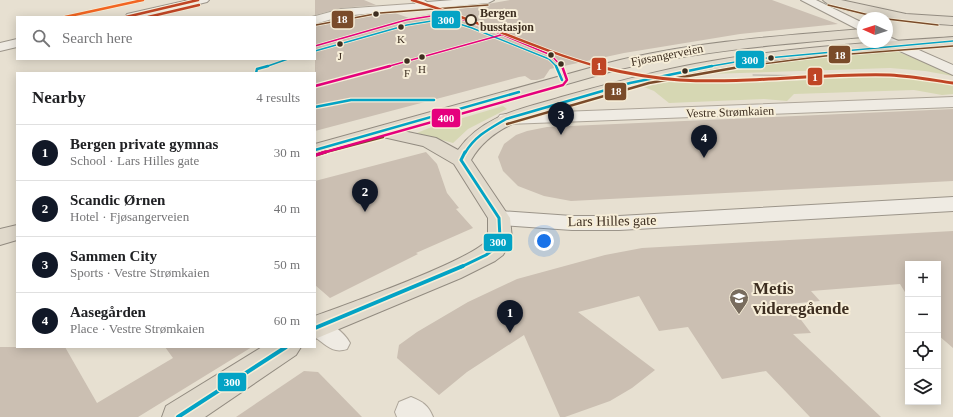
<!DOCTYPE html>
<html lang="en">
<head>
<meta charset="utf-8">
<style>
  :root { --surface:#fff; --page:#f6f6f6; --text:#202124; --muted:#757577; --line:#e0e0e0; --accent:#111827 }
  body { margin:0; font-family:Georgia,serif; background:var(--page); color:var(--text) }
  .controls { position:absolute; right:12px; bottom:12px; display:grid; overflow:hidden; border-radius:0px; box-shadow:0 2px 10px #0003 }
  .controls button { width:36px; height:36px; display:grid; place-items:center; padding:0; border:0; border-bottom:1px solid var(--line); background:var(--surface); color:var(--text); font:20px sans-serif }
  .compass { position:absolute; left:857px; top:12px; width:36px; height:36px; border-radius:50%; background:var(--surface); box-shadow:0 2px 10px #0003; rotate:273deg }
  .you { position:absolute; left:544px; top:241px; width:14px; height:14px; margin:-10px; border:3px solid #fff; border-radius:50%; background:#1a73e8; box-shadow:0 0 0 6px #1a73e833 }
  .badge { display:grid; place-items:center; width:26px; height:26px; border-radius:50%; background:var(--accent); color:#fff; font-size:13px; font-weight:700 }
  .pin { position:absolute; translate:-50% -33px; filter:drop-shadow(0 1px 2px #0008) }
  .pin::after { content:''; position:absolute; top:21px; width:14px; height:12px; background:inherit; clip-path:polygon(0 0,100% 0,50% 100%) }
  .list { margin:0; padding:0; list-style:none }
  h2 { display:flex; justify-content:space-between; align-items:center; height:52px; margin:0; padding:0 16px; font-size:17px }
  h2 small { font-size:13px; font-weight:400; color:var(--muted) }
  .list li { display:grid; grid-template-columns:26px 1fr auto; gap:12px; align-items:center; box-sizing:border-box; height:56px; padding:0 16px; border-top:1px solid var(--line) }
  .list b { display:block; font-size:15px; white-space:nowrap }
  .list p { margin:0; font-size:13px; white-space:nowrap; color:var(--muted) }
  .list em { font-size:13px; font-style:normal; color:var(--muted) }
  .icon { flex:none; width:22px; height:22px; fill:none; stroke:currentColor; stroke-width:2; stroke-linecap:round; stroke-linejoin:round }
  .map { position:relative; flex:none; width:953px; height:417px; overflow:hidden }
  .search { position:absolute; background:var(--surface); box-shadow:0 2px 10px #0003; left:16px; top:16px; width:300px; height:44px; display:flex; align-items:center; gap:10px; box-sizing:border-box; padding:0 14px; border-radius:0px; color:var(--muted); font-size:15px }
  .panel { position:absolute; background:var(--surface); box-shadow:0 2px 10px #0003; left:16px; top:72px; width:300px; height:276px; border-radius:0px }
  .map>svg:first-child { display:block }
  .green { fill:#d6d7b3 }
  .building { fill:#cbbfb2 }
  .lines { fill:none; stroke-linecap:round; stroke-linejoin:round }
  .pedestrian-casing { stroke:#ada599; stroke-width:2 }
  .minor-casing { stroke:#ada599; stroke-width:2 }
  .tertiary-casing { stroke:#ada599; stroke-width:2 }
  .secondary-casing { stroke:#9c958a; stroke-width:2 }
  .trunk-casing { stroke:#928b80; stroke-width:2 }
  .pedestrian { fill:#efebe3; fill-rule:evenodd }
  .minor { fill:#efebe3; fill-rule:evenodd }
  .tertiary { fill:#efebe3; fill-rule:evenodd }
  .secondary { fill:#efebe3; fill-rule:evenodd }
  .trunk { fill:#e0d9cb; fill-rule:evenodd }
  .tram { stroke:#afaaa2; stroke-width:1 }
  .bus-1-far3-casing { stroke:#f7eed8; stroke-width:3 }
  .bus-1-far2-casing { stroke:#f7eed8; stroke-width:5 }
  .bus-1-far1-casing { stroke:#f7eed8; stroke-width:6 }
  .bus-1-casing { stroke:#f7eed8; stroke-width:7 }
  .bus-2-far2-casing { stroke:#f7eed8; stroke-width:3 }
  .bus-2-far1-casing { stroke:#f7eed8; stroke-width:5 }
  .bus-2-casing { stroke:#f7eed8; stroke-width:6 }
  .bus-3-far2-casing { stroke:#f7eed8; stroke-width:3 }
  .bus-3-far1-casing { stroke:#f7eed8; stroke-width:5 }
  .bus-3-casing { stroke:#f7eed8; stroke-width:6 }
  .bus-1-far3 { stroke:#03a3c5; stroke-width:1.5 }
  .bus-1-far2 { stroke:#03a3c5; stroke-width:2.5 }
  .bus-1-far1 { stroke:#03a3c5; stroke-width:3 }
  .bus-1 { stroke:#03a3c5; stroke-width:4 }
  .bus-2-far2 { stroke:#7a4b2a; stroke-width:1.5 }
  .bus-2-far1 { stroke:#7a4b2a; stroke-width:2.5 }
  .bus-2 { stroke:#7a4b2a; stroke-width:3 }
  .bus-3-far2 { stroke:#e5007d; stroke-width:1.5 }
  .bus-3-far1 { stroke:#e5007d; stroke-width:2.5 }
  .bus-3 { stroke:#e5007d; stroke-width:3 }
  .rail-1-far1-casing { stroke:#f7eed8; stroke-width:4 }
  .rail-1-casing { stroke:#f7eed8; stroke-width:5.5 }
  .rail-2-casing { stroke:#f7eed8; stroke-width:4 }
  .rail-3-casing { stroke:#f7eed8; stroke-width:4 }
  .rail-1-far1 { stroke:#bf4525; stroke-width:2.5 }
  .rail-1 { stroke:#bf4525; stroke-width:3 }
  .rail-2 { stroke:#bf4525; stroke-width:2.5 }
  .rail-3 { stroke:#f26522; stroke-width:2.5 }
  .bus-dot { fill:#3d2e20; stroke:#f7eed8; stroke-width:1.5 }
  .stop-dot { fill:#f7eed8; stroke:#3d2e20; stroke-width:2 }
  .labels { text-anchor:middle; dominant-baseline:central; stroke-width:4; stroke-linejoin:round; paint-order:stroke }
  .far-bus-label { font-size:11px; fill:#3d2e20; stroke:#f7eed8 }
  .far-stop-label { font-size:12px; font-weight:bold; fill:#3d2e20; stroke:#f7eed8; text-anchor:start }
  .far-street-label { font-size:12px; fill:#3d2e20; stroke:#f7eed8 }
  .street-label { font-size:14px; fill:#3d2e20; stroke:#f7eed8 }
  .near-poi-label { font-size:17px; font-weight:bold; fill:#3d2e20; stroke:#f7eed8; text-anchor:start }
  .line-badge { stroke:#f7eed8; stroke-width:1.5 }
  .badge-label { font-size:11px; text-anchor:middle; font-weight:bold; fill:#fff }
</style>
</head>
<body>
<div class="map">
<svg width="953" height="417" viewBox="0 0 953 417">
  <rect width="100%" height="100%" fill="#e7e0d1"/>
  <g class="green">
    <path d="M896 51 953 74V76L925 71 890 68 708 74 785 62Z"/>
    <path d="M871 77 906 78 950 85 953 86V94L942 95 914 90 794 94 787 101 764 99 669 103 654 91 644 87 667 82 725 84Z"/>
    <path d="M503 106 507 109 468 129 453 143 417 133 429 128Z"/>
  </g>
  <g class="building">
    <path d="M315 0H364L376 5 341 8 315 15Z"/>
    <path d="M510 0H772L838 24 740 34 624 53 550 69 544 78 537 80H531L525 76 519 77 315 131V25L342 17 395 13 409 18Z"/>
    <path d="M953 109V181L571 201 544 196 518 186 503 171 498 157 504 144 516 135 527 131 547 127Z"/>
    <path d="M426 152 437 164 447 193 459 208 456 209 473 228 416 253 418 254 330 298 315 285V181Z"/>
    <path d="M953 231V348L938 335V264H908V297L900 284 811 291 820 301 789 304 811 333 793 334 881 417H810L766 371 722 379 688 327 659 331 639 296 578 312 655 370 632 388 610 401 565 417H560L524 335 467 372 439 395 397 358 399 345 417 332 468 302 517 279 605 255 642 248Z"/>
    <path d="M0 347H65L97 403 173 358 165 347H252L138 417H0Z"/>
    <path d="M304 371 318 372 362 417H236Z"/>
  </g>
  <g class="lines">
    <defs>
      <path id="pedestrian" d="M315 319C327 318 345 333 350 343L347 349C333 354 326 345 315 337Z"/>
      <g id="minor">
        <path d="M953 97V107L506 124 500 123 497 119 500 115 506 114Z"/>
        <path d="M411 397C423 402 428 405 433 417H397L395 412 399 402Z"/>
      </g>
      <path id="tertiary" d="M425 3 429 4 431 6 429 8 342 16 315 24V17H312L341 9Z"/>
      <g id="secondary">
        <path d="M189 0H209L207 2 146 17H125L127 14Z"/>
        <path d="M411 0H424L427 2 453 0H494L488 3 425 9 421 8Z"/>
        <path d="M801 0H816L863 23V32Z"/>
        <path d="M887 36 953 65V75L882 43 887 42Z"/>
        <path d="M17 39V47L0 51V43Z"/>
        <path d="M953 197V211L619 230H572L499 225 491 223 488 218 491 213 499 211 572 216H619Z"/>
      </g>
      <g id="trunk">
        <path d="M823 0H841L906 14 953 17V25C932 24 834 14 823 0Z"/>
        <path d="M863 29V37C780 44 698 51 616 70L403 131 436 138 458 150C483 114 526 108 565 96 608 84 651 72 695 64 780 48 867 43 953 37V45C867 51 781 57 697 72 656 80 616 91 577 103 537 115 493 122 471 160L510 218 512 239 503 255 495 261 461 278 315 339V316C345 305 476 259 488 239V218L454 164 423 146 383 137 315 156V144L608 63C691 42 778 36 863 29Z"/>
        <path d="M17 225V240L0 245V229Z"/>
        <path d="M262 347H301L296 355 205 417H162L166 406Z"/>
      </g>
    </defs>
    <use href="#pedestrian" class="pedestrian-casing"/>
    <use href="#minor" class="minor-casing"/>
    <use href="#tertiary" class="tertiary-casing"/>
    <use href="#secondary" class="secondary-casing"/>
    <use href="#trunk" class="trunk-casing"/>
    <use href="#pedestrian" class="pedestrian"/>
    <use href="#minor" class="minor"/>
    <use href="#tertiary" class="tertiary"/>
    <use href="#secondary" class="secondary"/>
    <use href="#trunk" class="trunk"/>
    <path class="tram" d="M753 75 830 76"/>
    <defs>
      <g id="bus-1-far3">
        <path d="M315 51 407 25 444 19 472 28 549 59 557 67"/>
        <path d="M265 67 288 59"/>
        <path d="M706 67 747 60 953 41"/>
      </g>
      <g id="bus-1-far2">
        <path d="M556 66 562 80"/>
        <path d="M256 73 257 69 268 66"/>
        <path d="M315 107 351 100H434"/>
        <path d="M315 150 519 92"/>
        <path d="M465 153C475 136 489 129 506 119L630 83 712 66"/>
      </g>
      <path id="bus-1-far1" d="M461 267 486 255 494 249 500 239 499 218 461 160 465 152"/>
      <g id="bus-1">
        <path d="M315 328 463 266"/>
        <path d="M178 417 286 347"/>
      </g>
      <g id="bus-2-far2">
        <path d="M828 5 881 18"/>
        <path d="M887 19 938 25"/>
        <path d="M316 25 380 13 488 5"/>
        <path d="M738 67 825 56 953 46"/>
      </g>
      <g id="bus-2-far1">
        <path d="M507 124 649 83 745 66"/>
        <path d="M322 153 383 137"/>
      </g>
      <path id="bus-2" d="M316 155 326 152"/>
      <g id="bus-3-far2">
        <path d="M315 46 406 20 444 14 474 23 551 55 562 67"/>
        <path d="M386 67 501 35"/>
      </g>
      <g id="bus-3-far1">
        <path d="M315 86 390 66"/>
        <path d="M322 153 563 85 567 80 562 66"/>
      </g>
      <path id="bus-3" d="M316 155 325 152"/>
    </defs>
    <use href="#bus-1-far3" class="bus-1-far3-casing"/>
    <use href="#bus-1-far2" class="bus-1-far2-casing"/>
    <use href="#bus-1-far1" class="bus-1-far1-casing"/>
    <use href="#bus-1" class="bus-1-casing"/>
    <use href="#bus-2-far2" class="bus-2-far2-casing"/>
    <use href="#bus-2-far1" class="bus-2-far1-casing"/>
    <use href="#bus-2" class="bus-2-casing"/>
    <use href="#bus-3-far2" class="bus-3-far2-casing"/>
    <use href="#bus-3-far1" class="bus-3-far1-casing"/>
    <use href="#bus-3" class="bus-3-casing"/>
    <use href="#bus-1-far3" class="bus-1-far3"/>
    <use href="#bus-1-far2" class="bus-1-far2"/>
    <use href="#bus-1-far1" class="bus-1-far1"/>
    <use href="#bus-1" class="bus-1"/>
    <use href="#bus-2-far2" class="bus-2-far2"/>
    <use href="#bus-2-far1" class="bus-2-far1"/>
    <use href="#bus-2" class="bus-2"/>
    <use href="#bus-3-far2" class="bus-3-far2"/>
    <use href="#bus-3-far1" class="bus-3-far1"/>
    <use href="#bus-3" class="bus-3"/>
    <defs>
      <g id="rail-1-far1">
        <path d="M412 0C475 19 536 50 600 67"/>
        <path d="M126 17 198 0"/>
      </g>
      <path id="rail-1" d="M596 66C624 73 651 78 680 80 750 84 820 73 890 75 911 76 932 80 953 83"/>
      <path id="rail-2" d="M148 17 199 5"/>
      <path id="rail-3" d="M65 17 143 0"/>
    </defs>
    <use href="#rail-1-far1" class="rail-1-far1-casing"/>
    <use href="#rail-1" class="rail-1-casing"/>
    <use href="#rail-2" class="rail-2-casing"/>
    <use href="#rail-3" class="rail-3-casing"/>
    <use href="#rail-1-far1" class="rail-1-far1"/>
    <use href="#rail-1" class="rail-1"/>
    <use href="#rail-2" class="rail-2"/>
    <use href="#rail-3" class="rail-3"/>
  </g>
  <defs>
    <symbol id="school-pin" viewBox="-11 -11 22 30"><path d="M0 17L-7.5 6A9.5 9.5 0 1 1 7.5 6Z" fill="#786c5e" stroke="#f7eed8"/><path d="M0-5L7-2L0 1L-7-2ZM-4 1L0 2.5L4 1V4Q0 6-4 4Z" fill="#fff"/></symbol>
  </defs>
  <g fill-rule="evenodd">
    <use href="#school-pin" x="728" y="287" width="22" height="30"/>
  </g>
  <g class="bus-dot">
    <circle cx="376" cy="14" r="3.5"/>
    <circle cx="401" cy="27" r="3.5"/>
    <circle cx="340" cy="44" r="3.5"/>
    <circle cx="551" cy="55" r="3.5"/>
    <circle cx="422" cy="57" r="3.5"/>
    <circle cx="771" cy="58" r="3.5"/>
    <circle cx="407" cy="61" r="3.5"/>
    <circle cx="561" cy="64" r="3.5"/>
    <circle cx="685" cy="71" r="3.5"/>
  </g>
  <circle class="stop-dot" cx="471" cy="20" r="5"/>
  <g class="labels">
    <g class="far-bus-label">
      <text x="401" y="39">K</text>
      <text x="340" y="56">J</text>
      <text x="422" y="69">H</text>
      <text x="407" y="73">F</text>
    </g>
    <g class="far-stop-label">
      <text x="480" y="13">Bergen<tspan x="480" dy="14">busstasjon</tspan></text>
    </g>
    <g class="far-street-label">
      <text transform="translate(667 55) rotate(-11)">Fjøsangerveien</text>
      <text transform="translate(730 112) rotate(-2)">Vestre Strømkaien</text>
    </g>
    <g class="street-label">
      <text transform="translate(612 221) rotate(-1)">Lars Hilles gate</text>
    </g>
    <g class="near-poi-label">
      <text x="753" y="288">Metis<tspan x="753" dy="20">videregående</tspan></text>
    </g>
  </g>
  <g class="line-badge">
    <rect x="331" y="10" width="23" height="19" rx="4" fill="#7a4b2a"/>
    <rect x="431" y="10" width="30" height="19" rx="4" fill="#03a3c5"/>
    <rect x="828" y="45" width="23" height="19" rx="4" fill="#7a4b2a"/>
    <rect x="735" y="50" width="30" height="19" rx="4" fill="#03a3c5"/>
    <rect x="591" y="57" width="16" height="19" rx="4" fill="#bf4525"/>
    <rect x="807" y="67" width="16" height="19" rx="4" fill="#bf4525"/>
    <rect x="604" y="82" width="23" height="19" rx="4" fill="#7a4b2a"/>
    <rect x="431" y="108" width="30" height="20" rx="4" fill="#e5007d"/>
    <rect x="483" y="233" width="30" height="19" rx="4" fill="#03a3c5"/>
    <rect x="217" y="372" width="30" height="20" rx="4" fill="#03a3c5"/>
  </g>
  <g class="badge-label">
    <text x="342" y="23">18</text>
    <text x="446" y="24">300</text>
    <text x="840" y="59">18</text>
    <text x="750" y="64">300</text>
    <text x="599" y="70">1</text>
    <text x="815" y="81">1</text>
    <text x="616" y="95">18</text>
    <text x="446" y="122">400</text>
    <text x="498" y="246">300</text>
    <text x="232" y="386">300</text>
  </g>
</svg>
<div class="controls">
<button>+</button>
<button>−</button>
<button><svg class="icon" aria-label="locate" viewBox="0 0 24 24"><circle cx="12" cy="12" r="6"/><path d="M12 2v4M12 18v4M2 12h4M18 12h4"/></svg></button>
<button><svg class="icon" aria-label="layers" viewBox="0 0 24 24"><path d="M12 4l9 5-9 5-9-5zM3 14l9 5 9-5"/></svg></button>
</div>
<svg class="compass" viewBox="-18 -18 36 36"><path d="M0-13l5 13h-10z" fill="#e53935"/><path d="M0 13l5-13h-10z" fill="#757577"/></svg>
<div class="you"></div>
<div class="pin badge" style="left:510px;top:333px">1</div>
<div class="pin badge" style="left:365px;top:212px">2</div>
<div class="pin badge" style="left:561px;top:135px">3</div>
<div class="pin badge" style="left:704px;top:158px">4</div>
<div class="search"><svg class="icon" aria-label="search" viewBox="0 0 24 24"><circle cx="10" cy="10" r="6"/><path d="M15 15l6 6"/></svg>Search here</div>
<section class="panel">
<h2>Nearby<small>4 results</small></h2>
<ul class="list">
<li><span class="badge">1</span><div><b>Bergen private gymnas</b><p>School · Lars Hilles gate</p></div><em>30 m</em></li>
<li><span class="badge">2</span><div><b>Scandic Ørnen</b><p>Hotel · Fjøsangerveien</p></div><em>40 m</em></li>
<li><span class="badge">3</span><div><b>Sammen City</b><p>Sports · Vestre Strømkaien</p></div><em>50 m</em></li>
<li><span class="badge">4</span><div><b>Aasegården</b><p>Place · Vestre Strømkaien</p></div><em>60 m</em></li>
</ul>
</section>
</div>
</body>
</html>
